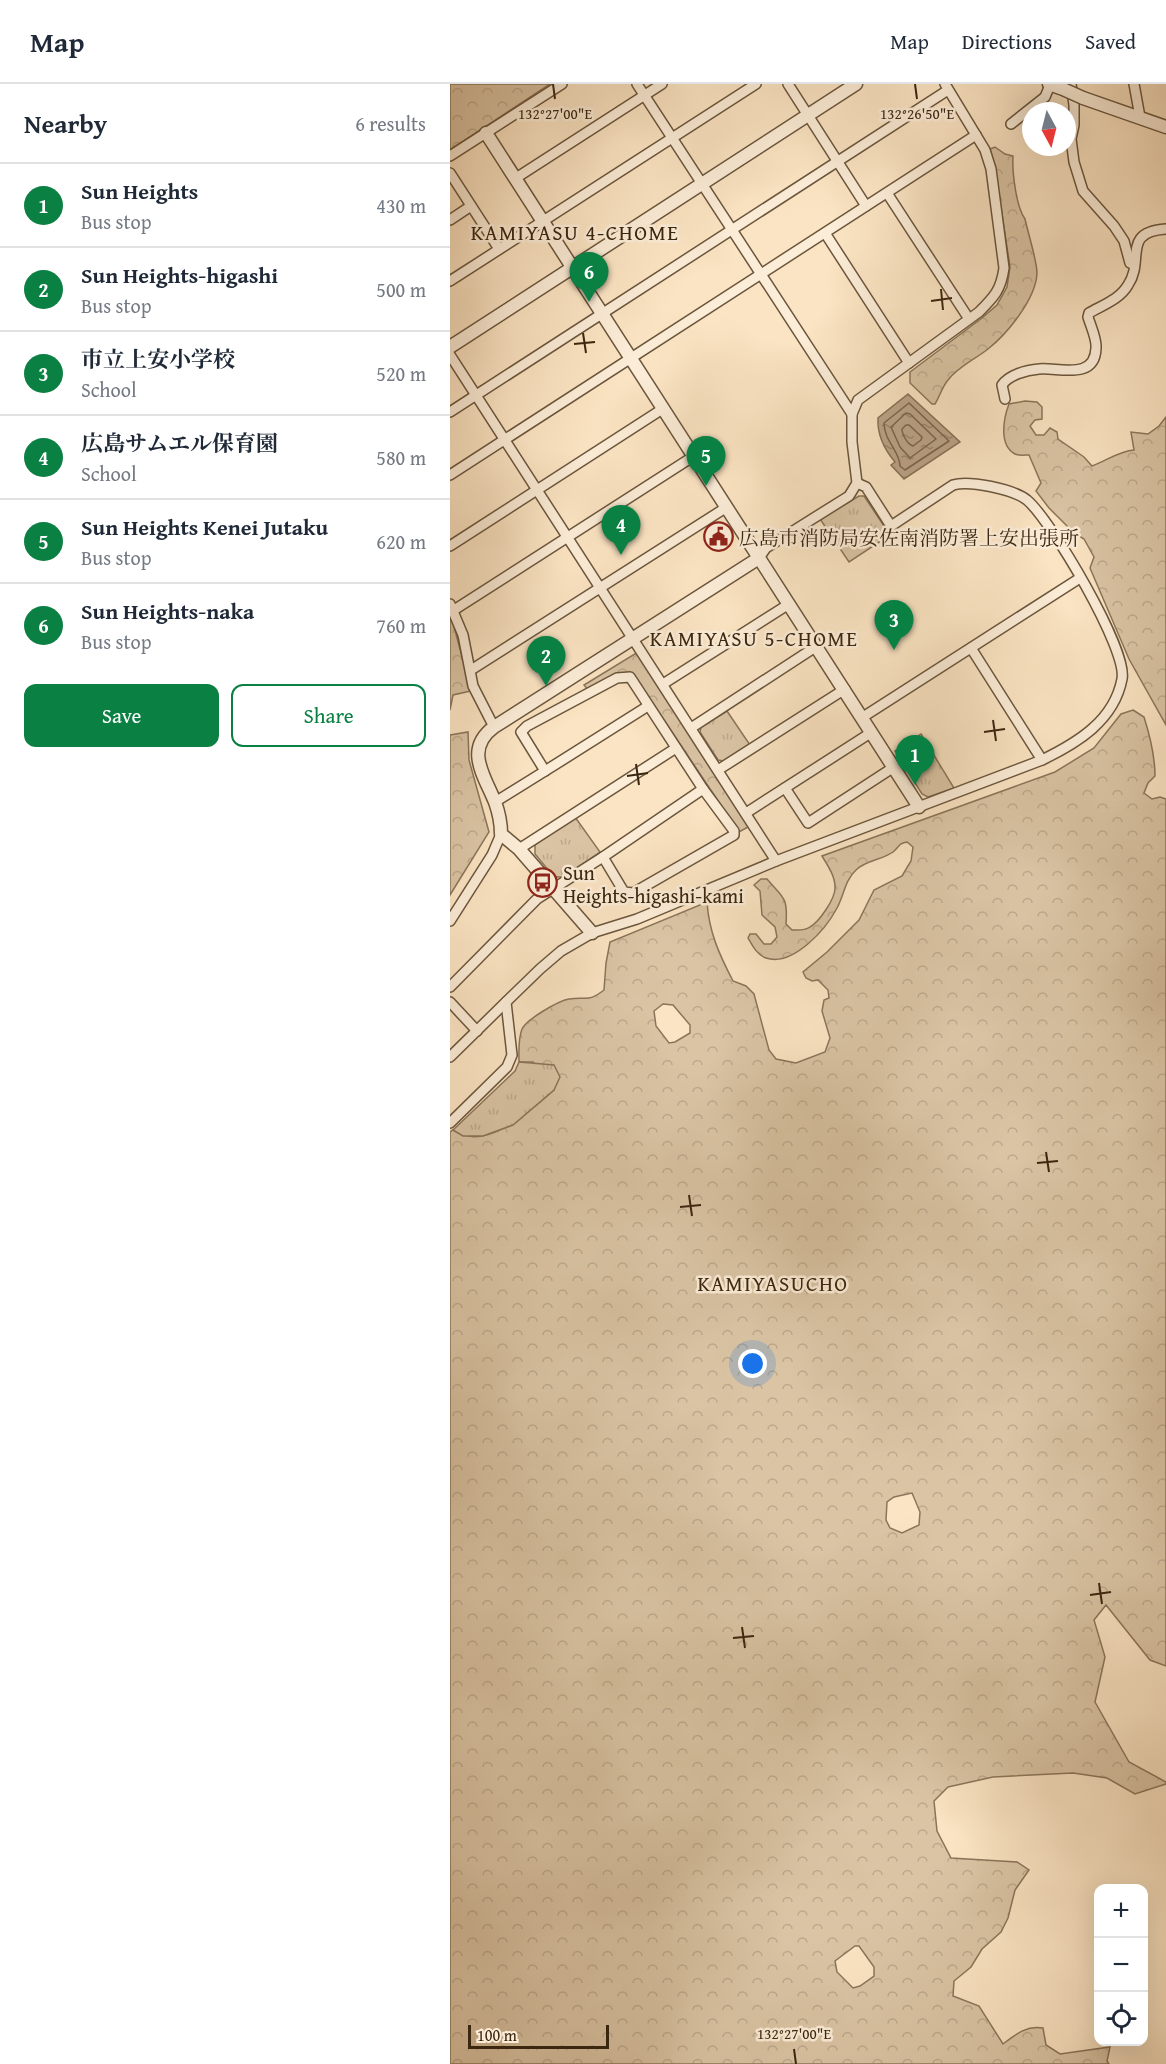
<!DOCTYPE html>
<html lang="en">
<head>
<meta charset="utf-8">
<style>
  :root { --surface:#fff; --page:#f6f6f7; --text:#1f2937; --muted:#747a83; --line:#e0e1e3; --accent:#0b8043 }
  body { margin:0; font-family:"Gentium Book Plus","Noto Serif JP",serif; background:var(--page); color:var(--text) }
  .controls { position:absolute; right:18px; bottom:18px; display:grid; overflow:hidden; border-radius:12px; box-shadow:0 6px 24px #0002 }
  .controls button { width:54px; height:54px; display:grid; place-items:center; padding:0; border:0; border-bottom:2px solid var(--line); background:var(--surface); color:var(--text); font:30px sans-serif }
  .compass { position:absolute; left:572px; top:18px; width:54px; height:54px; border-radius:50%; background:var(--surface); box-shadow:0 6px 24px #0002; rotate:173deg }
  .scale { position:absolute; left:18px; bottom:15px; width:141px; box-sizing:border-box; padding-left:6px; border:3px solid #3b260f; border-top:0; font-size:16px; line-height:21px; white-space:nowrap; color:#3b260f; -webkit-text-stroke:4px #fcedd8; paint-order:stroke }
  .you { position:absolute; left:303px; top:1280px; width:21px; height:21px; margin:-15px; border:4px solid #fff; border-radius:50%; background:#1a73e8; box-shadow:0 0 0 9px #1a73e833 }
  .badge { display:grid; place-items:center; width:39px; height:39px; border-radius:50%; background:var(--accent); color:#fff; font-size:20px; font-weight:700 }
  .pin { position:absolute; translate:-50% -50px; filter:drop-shadow(0 2px 3px #0008) }
  .pin::after { content:''; position:absolute; top:32px; width:21px; height:18px; background:inherit; clip-path:polygon(0 0,100% 0,50% 100%) }
  .list { margin:0; padding:0; list-style:none }
  h2 { display:flex; justify-content:space-between; align-items:center; height:78px; margin:0; padding:0 24px; font-size:26px }
  h2 small { font-size:20px; font-weight:400; color:var(--muted) }
  .list li { display:grid; grid-template-columns:39px 1fr auto; gap:18px; align-items:center; box-sizing:border-box; height:84px; padding:0 24px; border-top:2px solid var(--line) }
  .list b { display:block; font-size:22px; white-space:nowrap }
  .list p { margin:0; font-size:20px; white-space:nowrap; color:var(--muted) }
  .list em { font-size:20px; font-style:normal; color:var(--muted) }
  .actions { display:flex; gap:12px; padding:18px 24px }
  .actions a { flex:1; padding:14px 0; border:2px solid var(--accent); border-radius:12px; text-align:center; font-size:21px; color:var(--accent) }
  .actions .main { background:var(--accent); color:#fff }
  .icon { flex:none; width:33px; height:33px; fill:none; stroke:currentColor; stroke-width:2; stroke-linecap:round; stroke-linejoin:round }
  .map { position:relative; flex:none; width:716px; height:1980px; overflow:hidden }
  header { display:flex; align-items:center; gap:36px; box-sizing:border-box; height:84px; padding:0 30px; background:var(--surface); border-bottom:2px solid var(--line) }
  header strong { font-size:28px }
  nav { display:flex; gap:33px; margin-inline-start:auto; font-size:21px }
  main { display:flex }
  aside { flex:1; background:var(--surface) }
  .map>svg:first-child { display:block }
  .forest { fill:url(#forest-crowns); stroke:#8a755a; stroke-width:1.5; fill-rule:evenodd }
  .park { fill:url(#park-tufts); stroke:#8a755a; stroke-width:1.5 }
  .water { fill:url(#water-ripples); stroke:#877156; stroke-width:1.5 }
  .lines { fill:none; stroke-linecap:round; stroke-linejoin:round }
  .shore { stroke:#7a644a; stroke-width:1.5 }
  .minor-casing { stroke:#6b563c; stroke-width:12 }
  .tertiary-casing { stroke:#6b563c; stroke-width:15 }
  .minor { stroke:#fcedd8; stroke-width:9 }
  .tertiary { stroke:#fcedd8; stroke-width:12 }
  .tertiary-bridge-casing { stroke:#6b563c; stroke-width:15; stroke-linecap:butt }
  .tertiary-bridge { stroke:#fcedd8; stroke-width:12 }
  .ticks { fill:none; stroke:#3b260f; stroke-width:2 }
  .labels { text-anchor:middle; dominant-baseline:central; stroke-width:5; stroke-linejoin:round; paint-order:stroke }
  .poi-label { font-size:20px; fill:#3b260f; stroke:#fcedd8; text-anchor:start }
  .neighbourhood-label { font-size:21px; letter-spacing:1.5px; fill:#3b260f; stroke:#fcedd8 }
  .ticks-label { font-size:15px; text-anchor:middle; fill:#3b260f; stroke:#fcedd8; stroke-width:5; stroke-linejoin:round; paint-order:stroke }
</style>
</head>
<body>
<header>
<strong>Map</strong>
<nav><a>Map</a><a>Directions</a><a>Saved</a></nav>
</header>
<main>
<aside>
<h2>Nearby<small>6 results</small></h2>
<ul class="list">
<li><span class="badge">1</span><div><b>Sun Heights</b><p>Bus stop</p></div><em>430 m</em></li>
<li><span class="badge">2</span><div><b>Sun Heights-higashi</b><p>Bus stop</p></div><em>500 m</em></li>
<li><span class="badge">3</span><div><b>市立上安小学校</b><p>School</p></div><em>520 m</em></li>
<li><span class="badge">4</span><div><b>広島サムエル保育園</b><p>School</p></div><em>580 m</em></li>
<li><span class="badge">5</span><div><b>Sun Heights Kenei Jutaku</b><p>Bus stop</p></div><em>620 m</em></li>
<li><span class="badge">6</span><div><b>Sun Heights-naka</b><p>Bus stop</p></div><em>760 m</em></li>
</ul>
<div class="actions"><a class="main">Save</a><a>Share</a></div>
</aside>
<div class="map">
<svg width="716" height="1980" viewBox="0 0 716 1980">
  <defs>
    <pattern id="forest-crowns" width="20" height="18" patternUnits="userSpaceOnUse" patternTransform="scale(1.5)"><rect width="20" height="18" fill="#dac4a4"/><path d="M2 6a3 3 0 1 1 6 0M12 15a3 3 0 1 1 6 0" fill="none" stroke="#bca88c"/></pattern>
    <pattern id="park-tufts" width="24" height="20" patternUnits="userSpaceOnUse" patternTransform="scale(1.5)"><rect width="24" height="20" fill="#dac4a4"/><path d="M3 7l-1-3M5 7V3M7 7l1-3M15 17l-1-3M17 17v-4M19 17l1-3" fill="none" stroke="#bca88c"/></pattern>
    <pattern id="water-ripples" width="26" height="14" patternUnits="userSpaceOnUse" patternTransform="scale(1.5)"><rect width="26" height="14" fill="#baa386"/><path d="M2 4q2-2 4 0t4 0M15 11q2-2 4 0t4 0" fill="none" stroke="#98856c"/></pattern>
  </defs>
  <rect width="100%" height="100%" fill="#fbe4c3"/>
  <filter id="stains"><feTurbulence type="fractalNoise" baseFrequency=".00333" numOctaves="4"/><feColorMatrix values="0 0 0 0 .2 0 0 0 0 .09 0 0 0 0 .02 0 0 0 .5 -.17"/></filter>
  <radialGradient id="worn" r=".72"><stop offset=".6" stop-color="#630" stop-opacity="0"/><stop offset="1" stop-color="#630" stop-opacity=".3"/></radialGradient>
  <g class="forest">
    <path d="M0 0H100L0 66Z"/>
    <path d="M545 63 555 70 563 72C562 87 566 123 575 135 578 149 587 177 587 189 586 215 557 250 538 265 524 276 509 282 498 296 492 303 490 312 485 320H482L460 299V288L532 234 547 221 557 203 560 183 545 84 540 65Z"/>
    <path d="M575 317 587 318 592 323V335L585 336 580 342 586 351H594L600 344 607 348 608 355 634 373 642 382C656 377 669 367 684 366L681 348 698 350 709 342 716 333V641L679 575 640 484 644 473 634 455 623 448 599 424 586 407 591 399 579 371C575 371 569 372 565 370 548 361 554 333 559 320Z"/>
    <path d="M0 527 21 607 3 611 0 626Z"/>
    <path d="M188 568 300 742 289 748 183 590H167L139 607 134 601Z"/>
    <path d="M683 626 694 633C700 652 705 671 705 692L698 699 694 709 702 715 710 713 716 715V1582L700 1576 656 1521 644 1536 655 1573 645 1618 679 1678 716 1698V1700L685 1710 657 1694 623 1689 543 1693 498 1703 484 1717 487 1747 501 1774 567 1778 579 1786 565 1806 558 1834 551 1848 532 1865 521 1883 504 1897 503 1912 529 1922 553 1960C566 1950 577 1941 593 1944L596 1961 610 1970 660 1963 657 1977 659 1980H0V1048L3 1046C36 1069 79 1027 104 1006L83 978H69C69 968 68 955 72 945 77 935 108 917 119 915 138 912 137 919 154 906L156 879 160 858 257 818C259 848 269 870 283 897L296 902 304 910 319 966 326 975 346 979 375 968 380 954 372 927 374 916 379 914 378 906 368 896 362 897 356 894 353 888 377 868 409 836 424 806 452 792 461 777 463 763 457 758C449 759 449 763 443 768 432 776 416 776 406 786 395 796 394 811 387 824 376 845 343 883 316 874 307 871 302 861 298 854L300 850H306L314 860H321L327 853 325 843 312 831 310 807 304 801 311 795H317C333 814 338 812 336 840L342 846C349 846 354 847 360 843 369 838 386 814 385 803 385 792 378 782 372 772L605 688 644 664 671 630ZM213 920 223 921 240 941V949L225 958 219 959 206 942 204 927ZM462 1409 470 1428 469 1441 452 1449 440 1444 436 1436 437 1418 444 1413ZM405 1862H409L424 1883V1892L410 1902 403 1904 387 1888 385 1877Z"/>
    <path d="M18 648 19 676 39 748 0 811V651Z"/>
  </g>
  <g class="park">
    <path d="M409 412H414L440 451 399 478 370 435Z"/>
    <path d="M277 627 300 661 274 677 268 676 250 648 251 643Z"/>
    <path d="M471 650 504 704 478 713 472 710 445 667Z"/>
    <path d="M125 733 150 768 113 793H104L85 770V761Z"/>
    <path d="M69 978 104 981 110 993 104 1006 63 1041 33 1052H13L3 1046 65 987Z"/>
  </g>
  <path class="water" d="M458 310 510 358 454 395 441 381 445 378C434 365 427 351 428 334Z"/>
  <g class="lines">
    <g class="shore">
      <path d="M459 319 499 357 455 386 450 382C450 367 434 357 434 339Z"/>
      <path d="M456 329 460 330 486 355 460 374 450 363 441 343Z"/>
      <path d="M456 341H459L472 353 471 356 463 362C457 360 452 350 452 345Z"/>
    </g>
    <defs>
      <g id="minor">
        <path d="M187 0 402 330"/>
        <path d="M338 0 416 122"/>
        <path d="M621 0 624 21V41L621 55 624 78 633 107 664 142 674 157 680 179 684 181"/>
        <path d="M684 0 690 33"/>
        <path d="M561 40 595 13 600 1"/>
        <path d="M0 72 112 0"/>
        <path d="M0 89 49 165"/>
        <path d="M66 94 212 0"/>
        <path d="M437 109 519 235"/>
        <path d="M0 136 21 122"/>
        <path d="M375 149 459 279"/>
        <path d="M0 197 306 0"/>
        <path d="M0 271 326 777"/>
        <path d="M555 315 552 301C559 291 576 286 589 285 608 283 645 297 646 264 647 255 641 243 638 233L639 229C653 221 670 215 678 201 695 176 671 148 716 145"/>
        <path d="M0 328 498 6"/>
        <path d="M0 391 526 51"/>
        <path d="M0 462 214 324"/>
        <path d="M309 474 316 464 399 412 407 399 402 358V330L408 316 529 228C544 213 551 206 554 184L541 85 535 66 495 0"/>
        <path d="M0 520 13 551 23 602 44 643"/>
        <path d="M4 526 244 372"/>
        <path d="M521 564 592 676"/>
        <path d="M21 586 277 423"/>
        <path d="M213 600 339 520"/>
        <path d="M413 633 630 494"/>
        <path d="M241 644 367 562"/>
        <path d="M268 686 395 605"/>
        <path d="M95 687 198 622"/>
        <path d="M335 704 358 739 444 683"/>
        <path d="M296 729 422 648"/>
        <path d="M69 765 226 664"/>
        <path d="M153 773 253 705"/>
        <path d="M0 837 42 771 51 750"/>
        <path d="M0 903 87 815 153 773 174 808 183 809 284 751V747L253 705 180 593 167 594 77 642 71 648 95 687 45 718"/>
        <path d="M0 918 27 947"/>
        <path d="M0 973 56 918"/>
        <path d="M0 1039 57 983 62 971 56 918 90 885 111 867 142 849 187 835 326 777 592 676C627 659 664 637 672 595 678 566 601 436 577 416 563 405 519 396 503 401L441 442 416 403 407 399"/>
      </g>
      <g id="tertiary">
        <path d="M599 0 613 5"/>
        <path d="M633 14 716 43"/>
        <path d="M36 49 469 723"/>
        <path d="M0 263 406 0"/>
        <path d="M142 849 69 765 51 750C51 739 49 729 45 718 34 691 14 665 44 643L309 474"/>
      </g>
    </defs>
    <use href="#minor" class="minor-casing"/>
    <use href="#tertiary" class="tertiary-casing"/>
    <use href="#minor" class="minor"/>
    <use href="#tertiary" class="tertiary"/>
    <defs>
      <path id="tertiary-bridge" d="M613 5 633 14"/>
    </defs>
    <use href="#tertiary-bridge" class="tertiary-bridge-casing"/>
    <use href="#tertiary-bridge" class="tertiary-bridge"/>
  </g>
  <path class="ticks" d="M103 0 105 15M465 0 467 15M491 205 493 226M481 217 502 214M133 249 136 269M124 260 145 258M543 636 546 657M534 648 555 645M186 680 189 701M177 692 198 689M596 1068 599 1088M587 1079 608 1077M239 1111 242 1132M230 1123 251 1121M649 1499 652 1520M640 1511 661 1508M292 1543 295 1564M283 1554 304 1552M344 1965 346 1980"/>
  <defs>
    <symbol id="civic-ring" viewBox="-11 -11 22 22"><circle r="9.5" fill="#fcedd8" stroke="#8f2418" stroke-width="1.5"/><path d="M-.6-6.5H3V-4.5H.6V-3L4-1V1h2V6H-6V1h2V-1L-.6-3ZM-1.2 2.5V6h2.4V2.5Z" fill="#8f2418"/></symbol>
    <symbol id="bus-ring" viewBox="-11 -11 22 22"><circle r="9.5" fill="#fcedd8" stroke="#8f2418" stroke-width="1.5"/><path d="M-5-6H5V4H4V6H2V4H-2V6H-4V4H-5ZM-3.5-4V0h7V-4ZM-3.5 1.2v1.5H-2V1.2ZM2 1.2v1.5H3.5V1.2Z" fill="#8f2418"/></symbol>
  </defs>
  <g fill-rule="evenodd">
    <use href="#civic-ring" x="252" y="436" width="33" height="33"/>
    <use href="#bus-ring" x="76" y="782" width="33" height="33"/>
  </g>
  <g class="labels">
    <g class="poi-label">
      <text x="289" y="453">広島市消防局安佐南消防署上安出張所</text>
      <text x="113" y="788">Sun<tspan x="113" dy="23">Heights-higashi-kami</tspan></text>
    </g>
    <g class="neighbourhood-label">
      <text x="125" y="148">KAMIYASU 4-CHOME</text>
      <text x="304" y="554">KAMIYASU 5-CHOME</text>
      <text x="323" y="1199">KAMIYASUCHO</text>
    </g>
  </g>
  <g class="ticks-label">
    <text x="105" y="35">132°27'00"E</text>
    <text x="467" y="35">132°26'50"E</text>
    <text x="344" y="1955">132°27'00"E</text>
  </g>
  <rect width="100%" height="100%" filter="url(#stains)"/>
  <rect width="100%" height="100%" fill="url(#worn)"/>
</svg>
<div class="controls">
<button>+</button>
<button>−</button>
<button><svg class="icon" aria-label="locate" viewBox="0 0 24 24"><circle cx="12" cy="12" r="6"/><path d="M12 2v4M12 18v4M2 12h4M18 12h4"/></svg></button>
</div>
<svg class="compass" viewBox="-18 -18 36 36"><path d="M0-13l5 13h-10z" fill="#e53935"/><path d="M0 13l5-13h-10z" fill="#747a83"/></svg>
<div class="scale">100 m</div>
<div class="you"></div>
<div class="pin badge" style="left:465px;top:701px">1</div>
<div class="pin badge" style="left:96px;top:602px">2</div>
<div class="pin badge" style="left:444px;top:566px">3</div>
<div class="pin badge" style="left:171px;top:471px">4</div>
<div class="pin badge" style="left:256px;top:402px">5</div>
<div class="pin badge" style="left:139px;top:218px">6</div>
</div>
</main>
</body>
</html>
